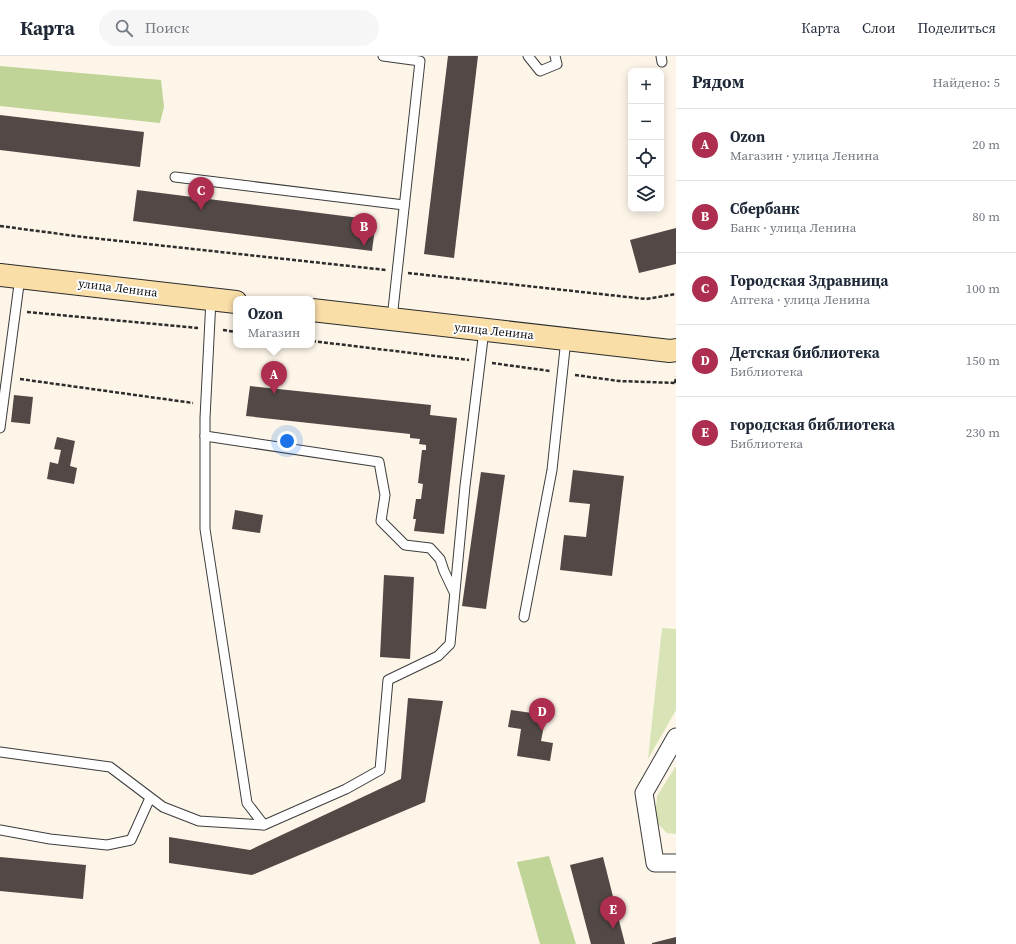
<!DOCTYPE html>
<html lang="ru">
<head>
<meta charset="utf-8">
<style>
  :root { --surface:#fff; --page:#f6f6f7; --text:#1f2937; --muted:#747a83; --line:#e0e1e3; --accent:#ae2e50 }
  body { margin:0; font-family:"Source Serif 4",serif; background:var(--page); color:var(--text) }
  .controls { position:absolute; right:12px; top:12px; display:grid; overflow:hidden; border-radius:8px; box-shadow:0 2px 10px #0003 }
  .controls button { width:36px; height:36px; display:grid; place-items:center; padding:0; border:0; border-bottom:1px solid var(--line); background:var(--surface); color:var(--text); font:20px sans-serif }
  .you { position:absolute; left:287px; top:385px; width:14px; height:14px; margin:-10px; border:3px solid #fff; border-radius:50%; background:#1a73e8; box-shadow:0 0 0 6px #1a73e833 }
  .badge { display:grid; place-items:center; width:26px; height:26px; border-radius:50%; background:var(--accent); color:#fff; font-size:13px; font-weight:700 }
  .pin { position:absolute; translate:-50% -33px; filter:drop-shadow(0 1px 2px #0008) }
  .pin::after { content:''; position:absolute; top:21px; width:14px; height:12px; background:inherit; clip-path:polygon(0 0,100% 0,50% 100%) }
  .popup { position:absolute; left:233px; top:240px; width:82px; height:52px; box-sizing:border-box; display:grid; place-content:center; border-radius:8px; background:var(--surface); filter:drop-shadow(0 1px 3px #0005); font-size:13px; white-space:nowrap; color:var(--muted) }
  .popup b { font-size:15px; color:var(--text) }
  .popup::after { content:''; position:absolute; left:50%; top:100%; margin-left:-8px; border:8px solid transparent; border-top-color:var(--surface) }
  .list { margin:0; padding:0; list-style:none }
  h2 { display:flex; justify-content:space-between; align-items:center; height:52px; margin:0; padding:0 16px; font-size:17px }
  h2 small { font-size:13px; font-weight:400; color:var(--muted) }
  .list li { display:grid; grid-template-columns:26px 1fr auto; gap:12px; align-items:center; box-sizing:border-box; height:72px; padding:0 16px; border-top:1px solid var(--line) }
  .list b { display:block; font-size:15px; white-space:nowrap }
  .list p { margin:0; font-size:13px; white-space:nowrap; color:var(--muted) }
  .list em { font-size:13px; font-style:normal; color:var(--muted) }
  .icon { flex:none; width:22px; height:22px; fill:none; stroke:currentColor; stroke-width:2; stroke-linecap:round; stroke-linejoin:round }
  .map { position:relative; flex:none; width:676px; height:888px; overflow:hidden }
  header { display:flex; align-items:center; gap:24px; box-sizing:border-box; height:56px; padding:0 20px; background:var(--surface); border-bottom:1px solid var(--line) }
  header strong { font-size:19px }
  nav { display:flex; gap:22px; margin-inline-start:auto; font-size:14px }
  .search { width:280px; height:36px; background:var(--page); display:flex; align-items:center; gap:10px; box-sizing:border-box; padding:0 14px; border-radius:22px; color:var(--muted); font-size:15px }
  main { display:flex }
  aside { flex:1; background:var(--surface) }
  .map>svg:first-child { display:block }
  .green { fill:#d8e4b6 }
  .forest { fill:#bfd496 }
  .building { fill:#524947 }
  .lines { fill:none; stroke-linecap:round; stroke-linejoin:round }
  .lane-casing { stroke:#3d3d3d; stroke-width:11 }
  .street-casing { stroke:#3d3d3d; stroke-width:19 }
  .secondary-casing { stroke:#2c2c2c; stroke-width:24 }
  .path { stroke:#2c2c2c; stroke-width:2.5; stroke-dasharray:4 2; stroke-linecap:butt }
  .lane { stroke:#fff; stroke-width:9 }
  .street { stroke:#fff; stroke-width:17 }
  .secondary { stroke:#f9dea8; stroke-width:22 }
  .labels { text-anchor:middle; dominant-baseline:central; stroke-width:4; stroke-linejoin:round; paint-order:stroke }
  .street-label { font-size:12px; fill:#0a0a0a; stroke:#fff }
</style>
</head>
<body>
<header>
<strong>Карта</strong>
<div class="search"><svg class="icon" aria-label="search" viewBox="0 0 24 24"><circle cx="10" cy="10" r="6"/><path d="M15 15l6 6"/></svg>Поиск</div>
<nav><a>Карта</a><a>Слои</a><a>Поделиться</a></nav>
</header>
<main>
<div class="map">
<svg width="676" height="888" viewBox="0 0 676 888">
  <rect width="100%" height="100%" fill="#fdf5e8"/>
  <g class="green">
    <path d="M662 572 676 573V654L648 703Z"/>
    <path d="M676 710V778L667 777 655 765 657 740Z"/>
  </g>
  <g class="forest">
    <path d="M0 10 161 24 164 51 160 67 0 50Z"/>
    <path d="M549 800 576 888H540L517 806Z"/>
  </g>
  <g class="building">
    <path d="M448 0H478L454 202 424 198Z"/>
    <path d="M0 59 144 76 140 111 0 94Z"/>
    <path d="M137 134 376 164 372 195 133 165Z"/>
    <path d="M676 172V208L639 217 630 184Z"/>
    <path d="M250 330 431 349 430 359 457 362 444 478 414 475 416 463H413L416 443H421L423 428 418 427 422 394H426V389L419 388 420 383 410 382V378L246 360Z"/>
    <path d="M14 339 33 341 30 368 11 366Z"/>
    <path d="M57 381 75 385 70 410 77 412 74 428 47 423 50 406 58 408 61 394 54 393Z"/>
    <path d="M573 414 624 420 612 520 560 514 564 479 586 481 590 448 569 446Z"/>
    <path d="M481 416 505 419 486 553 462 550Z"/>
    <path d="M235 454 263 459 260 477 232 473Z"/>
    <path d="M384 519 414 521 410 603 380 601Z"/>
    <path d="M408 642 443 645 425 746 252 819 169 807V781L250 794 401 723Z"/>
    <path d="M511 654 546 659 541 685 553 687 550 705 517 700 521 673 508 671Z"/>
    <path d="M0 801 86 809 83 843 0 835Z"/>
    <path d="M603 801 625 888H591L570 809Z"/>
    <path d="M676 881V888H652V887Z"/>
  </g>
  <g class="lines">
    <defs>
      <g id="lane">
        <path d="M383 0 420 5 392 263"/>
        <path d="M528 0 540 15 557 8 555 0"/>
        <path d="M661 0 662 6"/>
        <path d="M175 121 404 149"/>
        <path d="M211 243 205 362V473L247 747 264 769"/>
        <path d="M0 372 20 221"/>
        <path d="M205 380 379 406 385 439 381 465 405 489 430 492 440 503 444 515 454 536"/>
        <path d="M524 561 552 414 566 283"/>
        <path d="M0 696 110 711 163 751 199 765 264 769 346 733 380 714 388 624 438 600 450 588 465 430 484 274"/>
        <path d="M0 774 50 783 107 789 131 784 150 742"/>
      </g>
      <path id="street" d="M676 681 644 737 655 807H676"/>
      <g id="secondary">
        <path d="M0 219 236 246"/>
        <path d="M312 254 670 295 676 294"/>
      </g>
    </defs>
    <use href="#lane" class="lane-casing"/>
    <use href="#street" class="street-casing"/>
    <use href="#secondary" class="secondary-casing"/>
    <g class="path">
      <path d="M0 170 83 181 386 214"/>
      <path d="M408 217 646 243 676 238"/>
      <path d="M27 256 198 272"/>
      <path d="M223 274 236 276"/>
      <path d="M312 285 469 304"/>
      <path d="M492 307 550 315"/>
      <path d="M575 319 619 325 676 327"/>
      <path d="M20 323 193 347"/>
      <path d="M675 327 676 321"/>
    </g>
    <use href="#lane" class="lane"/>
    <use href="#street" class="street"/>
    <use href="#secondary" class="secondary"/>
  </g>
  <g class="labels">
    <g class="street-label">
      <text transform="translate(118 232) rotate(7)">улица Ленина</text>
      <text transform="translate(494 275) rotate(6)">улица Ленина</text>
    </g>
  </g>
</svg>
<div class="controls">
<button>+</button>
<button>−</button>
<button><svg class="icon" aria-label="locate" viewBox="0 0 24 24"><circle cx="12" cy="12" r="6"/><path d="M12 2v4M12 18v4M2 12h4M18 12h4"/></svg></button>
<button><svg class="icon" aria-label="layers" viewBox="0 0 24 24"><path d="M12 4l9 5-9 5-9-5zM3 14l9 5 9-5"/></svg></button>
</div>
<div class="you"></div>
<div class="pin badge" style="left:274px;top:338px">A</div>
<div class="popup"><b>Ozon</b>Магазин</div>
<div class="pin badge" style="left:364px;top:190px">B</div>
<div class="pin badge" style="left:201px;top:154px">C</div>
<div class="pin badge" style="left:542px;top:675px">D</div>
<div class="pin badge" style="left:613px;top:873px">E</div>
</div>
<aside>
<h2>Рядом<small>Найдено: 5</small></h2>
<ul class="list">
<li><span class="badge">A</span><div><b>Ozon</b><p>Магазин · улица Ленина</p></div><em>20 m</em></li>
<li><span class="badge">B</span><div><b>Сбербанк</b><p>Банк · улица Ленина</p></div><em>80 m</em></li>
<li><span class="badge">C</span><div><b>Городская Здравница</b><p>Аптека · улица Ленина</p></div><em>100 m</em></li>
<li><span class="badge">D</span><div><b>Детская библиотека</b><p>Библиотека</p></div><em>150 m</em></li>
<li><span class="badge">E</span><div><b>городская библиотека</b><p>Библиотека</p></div><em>230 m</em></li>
</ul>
</aside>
</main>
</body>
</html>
